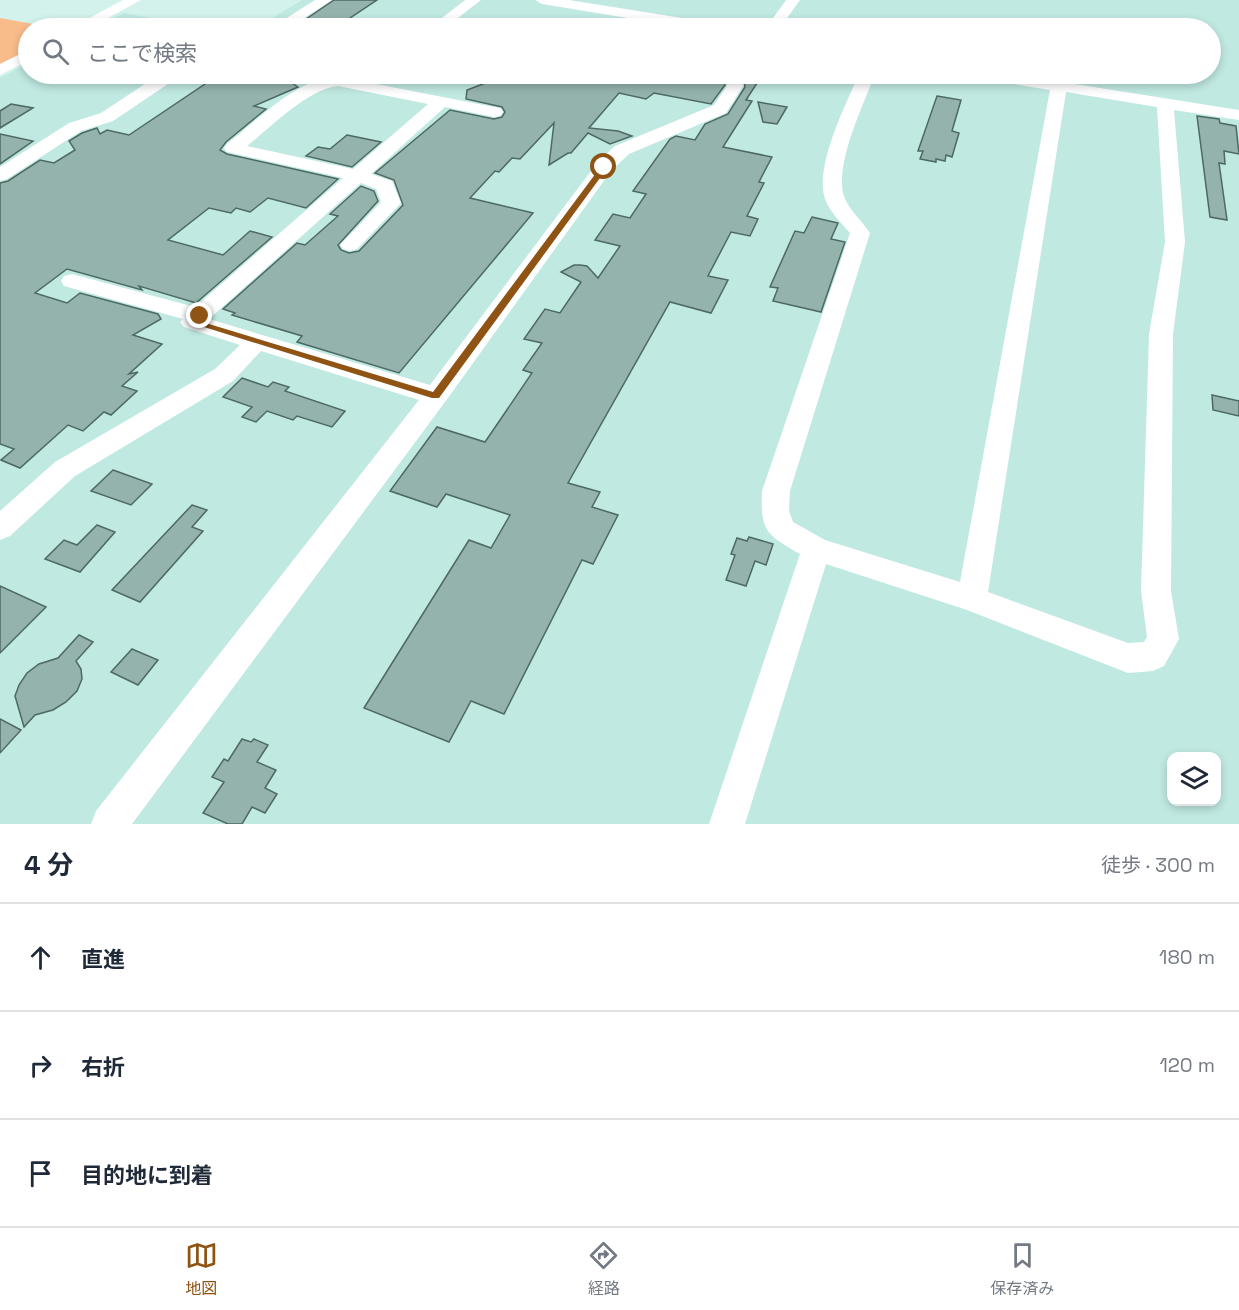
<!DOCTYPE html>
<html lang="ja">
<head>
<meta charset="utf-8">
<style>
  :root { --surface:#fff; --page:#f2f2f3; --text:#1f2937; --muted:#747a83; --line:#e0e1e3; --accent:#8f5314 }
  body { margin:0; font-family:"Space Grotesk","Noto Sans JP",sans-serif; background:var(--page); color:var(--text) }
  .controls { position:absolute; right:18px; bottom:18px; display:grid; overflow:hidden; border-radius:12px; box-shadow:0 3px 9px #0003 }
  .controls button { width:54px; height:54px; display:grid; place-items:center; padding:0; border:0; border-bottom:2px solid var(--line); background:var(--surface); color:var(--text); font:30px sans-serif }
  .stop { position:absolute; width:18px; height:18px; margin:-14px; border:4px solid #8f5314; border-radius:50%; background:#fff }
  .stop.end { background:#8f5314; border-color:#fff; box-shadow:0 2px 6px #0008 }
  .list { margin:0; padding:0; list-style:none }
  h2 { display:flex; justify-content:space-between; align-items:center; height:78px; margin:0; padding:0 24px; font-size:26px }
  h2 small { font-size:20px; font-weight:400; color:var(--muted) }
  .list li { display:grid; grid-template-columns:39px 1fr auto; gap:18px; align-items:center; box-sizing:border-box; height:108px; padding:0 24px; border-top:2px solid var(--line) }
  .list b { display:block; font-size:22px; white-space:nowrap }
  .list em { font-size:20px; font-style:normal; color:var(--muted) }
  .icon { flex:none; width:33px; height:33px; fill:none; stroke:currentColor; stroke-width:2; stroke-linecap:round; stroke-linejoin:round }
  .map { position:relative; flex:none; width:1239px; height:824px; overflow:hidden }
  .search { position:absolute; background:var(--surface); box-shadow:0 3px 9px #0003; left:18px; right:18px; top:18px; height:66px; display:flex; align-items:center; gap:15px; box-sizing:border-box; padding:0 21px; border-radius:33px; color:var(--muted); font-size:22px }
  .sheet { height:402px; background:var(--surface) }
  nav { display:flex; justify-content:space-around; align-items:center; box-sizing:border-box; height:84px; border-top:2px solid var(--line); background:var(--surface); font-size:16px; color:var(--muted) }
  nav a { display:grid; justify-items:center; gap:3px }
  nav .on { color:var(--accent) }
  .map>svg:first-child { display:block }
  .built { fill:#c0e9e2; fill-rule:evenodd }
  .green { fill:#f8bc8b }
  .building { fill:#95b3ad; stroke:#4d6964; stroke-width:1.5 }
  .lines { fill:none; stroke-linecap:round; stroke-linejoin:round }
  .minor { fill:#fff; fill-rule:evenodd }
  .route { fill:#8f5314 }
</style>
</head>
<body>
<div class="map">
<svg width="1239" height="824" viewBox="0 0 1239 824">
  <rect width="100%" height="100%" fill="#d3f2ec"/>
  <g class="built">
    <path d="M302 0H1239V824H0V78L28 63V74H1210V28H256ZM1172 756H1216V802H1172Z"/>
    <path d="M124 13 204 28H94Z"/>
  </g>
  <path class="green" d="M0 18 55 28H28V52L0 67Z"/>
  <g class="building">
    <path d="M334 0H377L335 28H293Z"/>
    <path d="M220 74H306L292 83 298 87 254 106 266 109 226 142 220 150 227 154 338 179 306 208 268 198 250 212 236 208 231 213 209 208 168 240 223 255 250 231 272 237 196 303 139 286 142 290 67 269 35 293 67 303 80 293 158 314 161 319 133 335 162 344 129 374 138 372 122 386 137 391 111 415 104 412 83 431 68 425 20 468 1 460 14 449 0 444V183L8 181 40 160 54 163 75 150 69 141 82 133 97 128 100 134 107 130 129 135Z"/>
    <path d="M509 74H723L725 85 711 104 654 93 646 99 619 93 589 128 618 131 632 136 610 144 588 133 571 153H568L549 165 554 123 520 159 512 158 499 172 495 171 470 198 533 213 399 373 297 342 302 336 232 315 235 313 223 309 297 243 305 245 338 216 330 214 361 186 374 191 378 201 338 245 341 250 349 253 359 251 403 205 394 180 375 173 450 110 494 119 502 117 505 112 502 107 466 99 467 90Z"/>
    <path d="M743 74H763L746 100 752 101 723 147 772 157 759 182 764 183 747 216 758 219 750 236 731 232 708 276 728 280 711 313 670 302 568 483 600 492 592 507 618 515 593 564 582 560 504 714 471 701 449 742 364 708 469 540 491 548 510 515 446 494 437 507 390 491 437 427 485 442 532 373 523 370 542 343 524 339 545 309 560 313 581 282 561 272 574 265H580L587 266 598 278 620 246 595 240 613 214 630 218 646 194 633 191 670 139 676 136 695 140 705 124 728 114 745 87Z"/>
    <path d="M937 96 961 100 952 131 959 133 952 157 946 155 945 161 936 159V162L920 159 923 151H918Z"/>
    <path d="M758 102 787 107 777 124 763 122Z"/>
    <path d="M11 104 33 108 0 128V111Z"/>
    <path d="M1197 116 1219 119 1220 123 1236 126 1239 154 1224 151 1225 164 1219 163 1227 220 1210 217Z"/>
    <path d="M0 134 33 141 0 164Z"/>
    <path d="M347 135 381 142 352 167 306 156 318 147 330 149Z"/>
    <path d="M812 217 838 223 831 239 845 242 821 312 773 301 778 288 770 287 795 231 804 233Z"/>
    <path d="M242 378 268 387 273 382 289 387 285 391 345 411 332 427 297 416 293 420 267 411 256 422 242 417 252 407 223 397Z"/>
    <path d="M1212 395 1239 401V416L1213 410Z"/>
    <path d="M113 470 152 484 131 505 91 491Z"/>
    <path d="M192 505 207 510 192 527 203 531 140 602 112 590Z"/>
    <path d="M97 525 115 532 80 572 45 559 64 540 77 545Z"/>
    <path d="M749 537 773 544 766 565 755 561 746 586 726 580 735 555 731 554 737 538 747 541Z"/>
    <path d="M0 586 46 607 0 653Z"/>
    <path d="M79 635 93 642 76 661 81 669 82 679 77 691 66 702 53 710 35 715 24 727 15 696 19 685 27 673 39 664 58 658Z"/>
    <path d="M132 649 158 660 138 685 111 672Z"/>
    <path d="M0 719 21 730 0 753Z"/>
    <path d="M242 739 251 742 254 739 268 745 257 762 276 770 265 788 277 794 265 813 252 807 242 824H228L203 813 224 782 212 777 224 759 228 761Z"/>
  </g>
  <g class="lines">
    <g class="minor">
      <path d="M123 0H141L90 28H71Z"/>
      <path d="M315 0H332L289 28H271Z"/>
      <path d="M465 0H481L445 28H429Z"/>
      <path d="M535 0H569L713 23 721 28H689L542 4Z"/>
      <path d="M786 0H800L780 28H766Z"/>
      <path d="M28 50V61L0 75V64Z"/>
      <path d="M171 74H203L201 77 168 84 113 121 81 131 7 179 0 181V167L69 123 101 113 157 76Z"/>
      <path d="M368 74H386L376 84 494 107 500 108 503 112 500 116 494 117 445 107 371 174 392 181 401 203 357 249 350 251 343 249 340 245 381 202 376 189 361 183 209 319 430 385 597 163 615 146 714 105 727 86 725 74H741L743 86 726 113 629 154 611 171 445 402 132 824H91L96 811 419 400 261 351 233 381 75 476 10 536 0 540V511L55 462 215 369 240 345 184 327 180 322 183 319 64 286 61 281 64 276 72 274 195 307 343 178 227 152 224 148 227 144C256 121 298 78 337 76 345 76 353 78 360 80ZM338 86 428 104 353 169 247 146C271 127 308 89 338 86Z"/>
      <path d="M859 74H875C864 104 832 168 845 199 851 212 863 222 870 233L790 491 789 511 793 522 825 540 960 582 1050 90 983 79 975 74H1011L1239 110V120L1174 110 1185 242 1173 334 1171 591 1179 639 1164 666 1153 671 1128 673 967 610 826 564 745 824H709L800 554C767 535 760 532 762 491L850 233C841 223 830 212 825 199 814 167 846 104 859 74ZM1066 92 1157 107 1165 242 1149 334 1141 591 1147 637 1144 642 1128 643 988 592Z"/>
    </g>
  </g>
  <path class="route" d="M602 165 608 167 439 398H432L188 322 197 314H203L204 316 199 321 433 392Z"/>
</svg>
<div class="controls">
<button><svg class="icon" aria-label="layers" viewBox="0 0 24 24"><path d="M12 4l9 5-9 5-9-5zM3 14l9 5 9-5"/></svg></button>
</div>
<div class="stop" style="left:604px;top:167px"></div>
<div class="stop end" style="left:200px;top:316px"></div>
<div class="search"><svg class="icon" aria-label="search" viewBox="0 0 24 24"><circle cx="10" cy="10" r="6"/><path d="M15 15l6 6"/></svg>ここで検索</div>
</div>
<section class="sheet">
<h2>4 分<small>徒歩 · 300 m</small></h2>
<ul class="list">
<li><svg class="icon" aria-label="ahead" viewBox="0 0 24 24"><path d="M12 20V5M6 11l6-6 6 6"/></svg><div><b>直進</b></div><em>180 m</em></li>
<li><svg class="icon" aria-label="right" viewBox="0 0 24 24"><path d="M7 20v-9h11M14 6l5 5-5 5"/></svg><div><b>右折</b></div><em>120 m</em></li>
<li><svg class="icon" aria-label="arrive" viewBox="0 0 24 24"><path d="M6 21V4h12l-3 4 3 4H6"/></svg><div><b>目的地に到着</b></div></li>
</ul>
</section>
<nav>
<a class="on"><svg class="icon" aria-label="map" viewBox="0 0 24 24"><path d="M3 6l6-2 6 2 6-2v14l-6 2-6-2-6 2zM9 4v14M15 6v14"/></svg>地図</a>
<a><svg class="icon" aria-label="directions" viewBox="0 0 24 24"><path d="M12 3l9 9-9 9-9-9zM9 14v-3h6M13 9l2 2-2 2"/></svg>経路</a>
<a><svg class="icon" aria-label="saved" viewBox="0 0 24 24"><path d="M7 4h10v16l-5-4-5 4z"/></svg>保存済み</a>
</nav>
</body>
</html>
